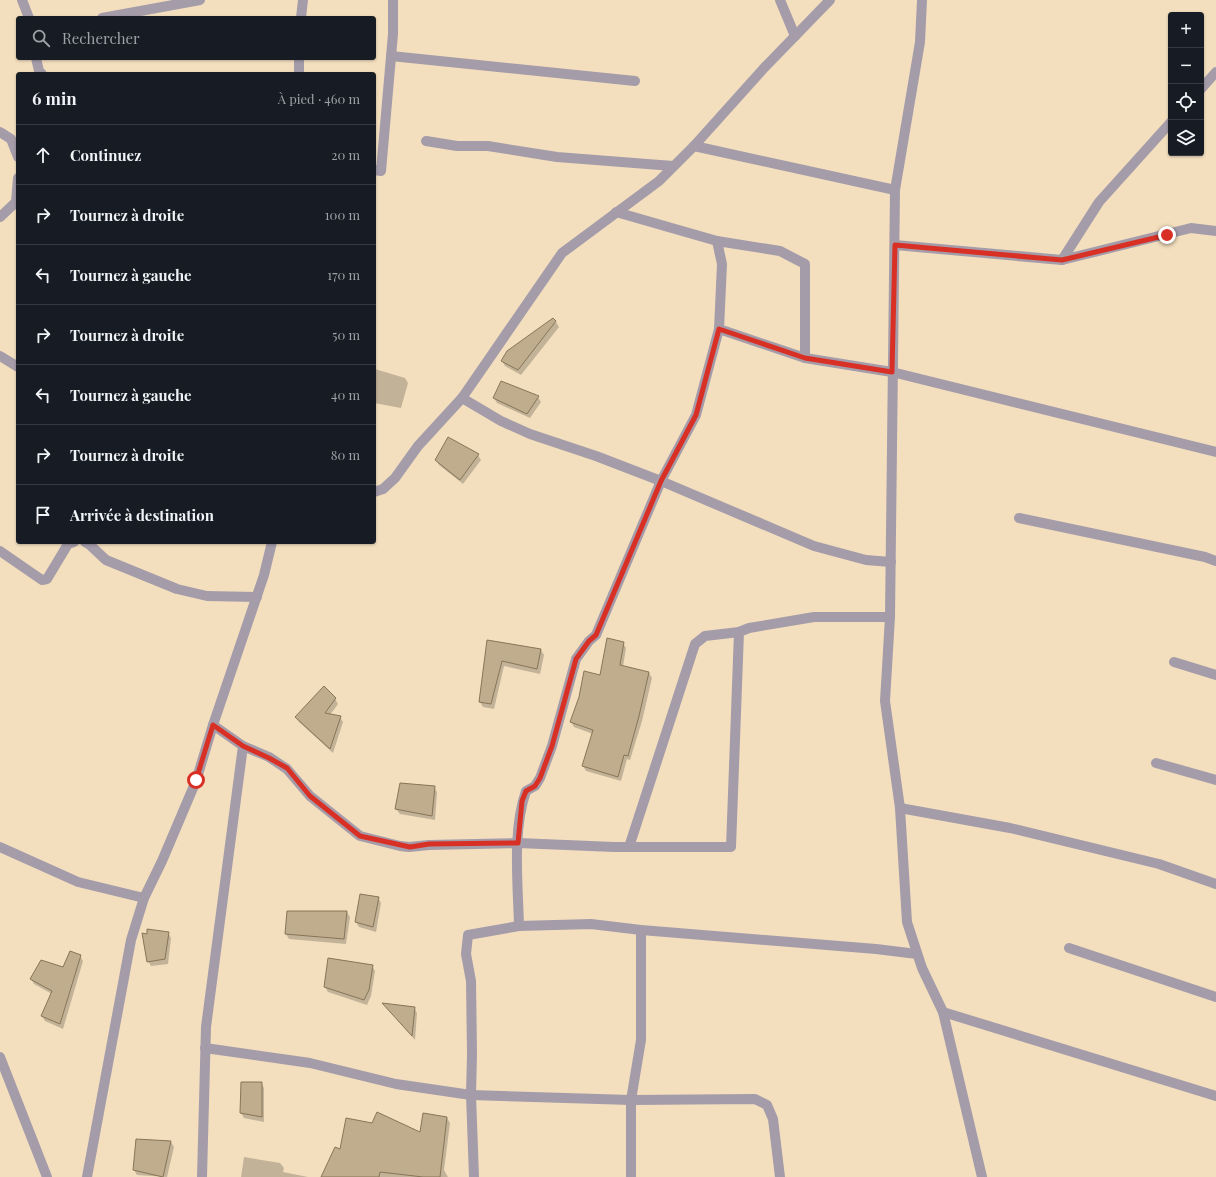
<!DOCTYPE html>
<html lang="fr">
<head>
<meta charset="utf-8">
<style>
  :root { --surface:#171b24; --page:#242831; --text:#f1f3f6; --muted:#9ea1a6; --line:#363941 }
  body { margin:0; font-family:"Playfair Display",serif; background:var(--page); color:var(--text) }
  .controls { position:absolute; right:12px; top:12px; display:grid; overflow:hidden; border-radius:4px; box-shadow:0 1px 3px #0004 }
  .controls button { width:36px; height:36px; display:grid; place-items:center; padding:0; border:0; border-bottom:1px solid var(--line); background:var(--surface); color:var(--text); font:20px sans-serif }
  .stop { position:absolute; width:12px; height:12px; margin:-9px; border:3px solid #d93025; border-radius:50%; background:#fff }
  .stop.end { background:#d93025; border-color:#fff; box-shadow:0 1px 4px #0008 }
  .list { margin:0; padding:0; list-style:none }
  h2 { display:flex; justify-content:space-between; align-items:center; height:52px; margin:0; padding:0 16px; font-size:17px }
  h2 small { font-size:13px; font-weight:400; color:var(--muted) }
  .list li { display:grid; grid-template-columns:26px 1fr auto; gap:12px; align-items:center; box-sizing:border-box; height:60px; padding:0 16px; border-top:1px solid var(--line) }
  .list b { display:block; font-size:15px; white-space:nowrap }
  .list em { font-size:13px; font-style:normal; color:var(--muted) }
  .icon { flex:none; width:22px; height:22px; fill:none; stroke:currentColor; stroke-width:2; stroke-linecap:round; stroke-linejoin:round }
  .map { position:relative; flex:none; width:1216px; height:1177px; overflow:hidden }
  .search { position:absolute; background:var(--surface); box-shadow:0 1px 3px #0004; left:16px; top:16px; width:360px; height:44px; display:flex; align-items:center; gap:10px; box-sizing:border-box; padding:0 14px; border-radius:4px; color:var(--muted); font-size:15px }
  .panel { position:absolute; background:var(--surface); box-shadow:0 1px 3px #0004; left:16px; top:72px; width:360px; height:472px; border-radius:4px }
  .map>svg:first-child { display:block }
  .shadow { fill:#0003 }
  .building { fill:#c0ad8d; stroke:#877557 }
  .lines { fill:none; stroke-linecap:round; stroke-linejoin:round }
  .minor { stroke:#a59caa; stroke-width:10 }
  .route { stroke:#d93025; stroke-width:5 }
</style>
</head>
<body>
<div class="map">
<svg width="1216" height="1177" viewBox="0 0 1216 1177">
  <rect width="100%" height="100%" fill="#f3dfbe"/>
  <g class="shadow">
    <path d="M556 322 559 327 521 375 505 366 502 361Z"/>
    <path d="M375 369 405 378 408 383 401 408 374 403Z"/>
    <path d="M538 397 541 402 530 418 497 403 494 398Z"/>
    <path d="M478 455 481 460 463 484 439 465 436 460Z"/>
    <path d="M488 642 541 650 544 655 540 674 504 666 494 709 483 707 480 702Z"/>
    <path d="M623 643 626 648 623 667 649 673 652 678 642 721 630 760 627 759 621 781 586 771 583 766 593 734 574 727 571 722Z"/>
    <path d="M335 699 338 704 330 715 340 717 343 722 333 753 299 722 296 717Z"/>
    <path d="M434 787 437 792 435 820 400 814 396 809Z"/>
    <path d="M378 898 381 903 376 932 359 927 356 922Z"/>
    <path d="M288 912H347L350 917 346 944 289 939 286 934Z"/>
    <path d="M168 933 171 938 168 964 151 966 148 961V935Z"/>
    <path d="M80 956 83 961 63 1029 45 1021 42 1016 52 994 34 984 31 979 64 968Z"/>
    <path d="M372 966 375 971 371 996 367 1005 328 992 325 987Z"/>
    <path d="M384 1004 414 1008 417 1013 415 1040Z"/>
    <path d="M261 1083 264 1088V1122L244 1118 241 1113Z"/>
    <path d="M447 1118 450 1123 444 1170 448 1177H364L421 1133Z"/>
    <path d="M171 1142 174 1147 167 1177 137 1175 134 1170Z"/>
    <path d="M244 1157 280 1163 284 1168 283 1172 308 1177H241Z"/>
  </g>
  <g class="building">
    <path d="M553 318 556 321 518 370 501 361 507 351Z"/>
    <path d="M501 381 539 396 527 414 493 398Z"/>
    <path d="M448 437 479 454 460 480 435 460Z"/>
    <path d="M607 638 624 642 620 665 649 672 639 716 628 756 624 755 618 777 582 766 593 730 570 722 579 697 584 671 600 675Z"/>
    <path d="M487 640 541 649 537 669 502 661 491 704 479 702Z"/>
    <path d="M324 686 336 698 325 713 341 716 330 749 295 717Z"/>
    <path d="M400 783 435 786 432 816 395 809Z"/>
    <path d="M360 894 379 897 373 927 355 922Z"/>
    <path d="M287 911H347L344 939 285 934Z"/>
    <path d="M147 929 169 932 165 959 147 962 142 933 147 934Z"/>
    <path d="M70 951 81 955 60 1024 41 1016 52 991 30 979 41 960 63 967Z"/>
    <path d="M328 958 373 965 369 990 364 1000 324 987Z"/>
    <path d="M382 1003 415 1007 412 1036Z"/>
    <path d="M241 1082H262V1117L240 1113Z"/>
    <path d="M377 1112 420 1132 423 1113 447 1117 440 1177H423L380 1172 379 1177H321L335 1147 340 1149 346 1118 372 1123Z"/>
    <path d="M136 1139 171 1141 163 1177 133 1170Z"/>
  </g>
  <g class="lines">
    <g class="minor">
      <path d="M22 0 29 18"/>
      <path d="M780 0 795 36"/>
      <path d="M922 0 920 42 895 190 890 617 885 701 900 808 907 922 922 968 943 1012 982 1177"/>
      <path d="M102 18 200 0"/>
      <path d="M301 18 303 0"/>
      <path d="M391 56 635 81"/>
      <path d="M36 58 39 71 42 74"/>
      <path d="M299 74V58"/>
      <path d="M1201 89 1216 72"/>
      <path d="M0 132 11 139 18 157"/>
      <path d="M426 141 457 146H488L557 157 673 166"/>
      <path d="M694 146 895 190"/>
      <path d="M374 170 381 171 393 34V0"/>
      <path d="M0 217 16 202 18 178"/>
      <path d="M717 241 780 251 805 264V358"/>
      <path d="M895 245 1062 260 1191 228 1216 231"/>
      <path d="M1062 260 1099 202 1171 122"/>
      <path d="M719 329 805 358 892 372 1216 452"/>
      <path d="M0 356 18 367"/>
      <path d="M462 398 501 421 530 434 596 456 661 481 814 546 866 560 891 562"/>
      <path d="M374 492 383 489 395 478 418 446 462 398 562 253 659 181 694 146 764 68 830 0"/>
      <path d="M1019 518 1205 557 1216 561"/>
      <path d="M85 542 90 545 106 560 177 589 207 596 257 597"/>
      <path d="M0 551 42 580 47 579 68 544 74 542"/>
      <path d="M1174 662 1216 675"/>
      <path d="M243 746 269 757 287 769 310 796 360 836 400 846 409 847 429 845 518 843 614 847H731L739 632 749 628 814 617H890"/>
      <path d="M1156 763 1216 780"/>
      <path d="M900 808 1010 828 1159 864 1216 884"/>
      <path d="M0 847 78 882 144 898"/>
      <path d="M629 847 695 644 705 636 739 632"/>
      <path d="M519 926C518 884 512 831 526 791L535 786 540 778 552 746 576 659 589 641 596 635 661 481 696 415 719 329 722 264 717 241 616 212"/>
      <path d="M1069 948 1216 997"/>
      <path d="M943 1012 1216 1096"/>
      <path d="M205 1048 310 1063 396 1084 471 1095 631 1100 755 1099 767 1105 773 1119 780 1177"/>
      <path d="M0 1057 47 1177"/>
      <path d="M87 1177 131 940 144 898 162 861 196 781 213 725 264 575 272 542"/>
      <path d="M202 1177 206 1027 243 746 213 725"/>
      <path d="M474 1177 471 1095 472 1054 471 981 466 954 468 935 519 926 591 924 641 930 876 949 917 954"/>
      <path d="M631 1177V1100L641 1040V930"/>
    </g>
  </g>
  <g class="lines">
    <path class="route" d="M196 780 213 725 243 746 269 758 287 768 310 796 360 836 410 847 429 844 518 843 522 801 526 791 535 786 540 778 552 746 576 659 589 641 596 635 661 481 696 415 719 329 805 358 892 372 895 245 1062 260 1167 235"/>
  </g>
</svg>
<div class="controls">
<button>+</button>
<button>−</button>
<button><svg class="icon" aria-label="locate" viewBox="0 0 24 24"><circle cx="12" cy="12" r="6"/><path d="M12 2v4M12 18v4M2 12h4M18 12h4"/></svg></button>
<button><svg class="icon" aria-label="layers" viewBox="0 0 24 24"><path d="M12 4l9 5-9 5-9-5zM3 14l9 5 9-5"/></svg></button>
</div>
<div class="stop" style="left:196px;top:780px"></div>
<div class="stop end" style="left:1167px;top:235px"></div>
<div class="search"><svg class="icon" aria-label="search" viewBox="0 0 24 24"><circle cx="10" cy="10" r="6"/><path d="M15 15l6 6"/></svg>Rechercher</div>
<section class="panel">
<h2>6 min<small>À pied · 460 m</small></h2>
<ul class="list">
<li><svg class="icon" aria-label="ahead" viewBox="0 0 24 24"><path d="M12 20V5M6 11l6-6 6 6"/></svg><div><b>Continuez</b></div><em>20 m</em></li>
<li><svg class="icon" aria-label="right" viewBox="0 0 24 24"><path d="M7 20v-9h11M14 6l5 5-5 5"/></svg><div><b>Tournez à droite</b></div><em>100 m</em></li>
<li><svg class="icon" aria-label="left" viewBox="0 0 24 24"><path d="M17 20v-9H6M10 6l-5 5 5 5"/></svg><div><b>Tournez à gauche</b></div><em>170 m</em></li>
<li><svg class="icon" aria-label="right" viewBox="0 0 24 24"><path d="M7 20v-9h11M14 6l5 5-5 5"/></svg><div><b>Tournez à droite</b></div><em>50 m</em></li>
<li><svg class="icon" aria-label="left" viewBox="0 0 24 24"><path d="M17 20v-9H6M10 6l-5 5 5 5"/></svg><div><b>Tournez à gauche</b></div><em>40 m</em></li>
<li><svg class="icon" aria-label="right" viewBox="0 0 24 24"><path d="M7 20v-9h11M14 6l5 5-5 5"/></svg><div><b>Tournez à droite</b></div><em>80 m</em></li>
<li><svg class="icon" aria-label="arrive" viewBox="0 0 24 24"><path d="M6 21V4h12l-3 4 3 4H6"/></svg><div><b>Arrivée à destination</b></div></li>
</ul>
</section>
</div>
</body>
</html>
